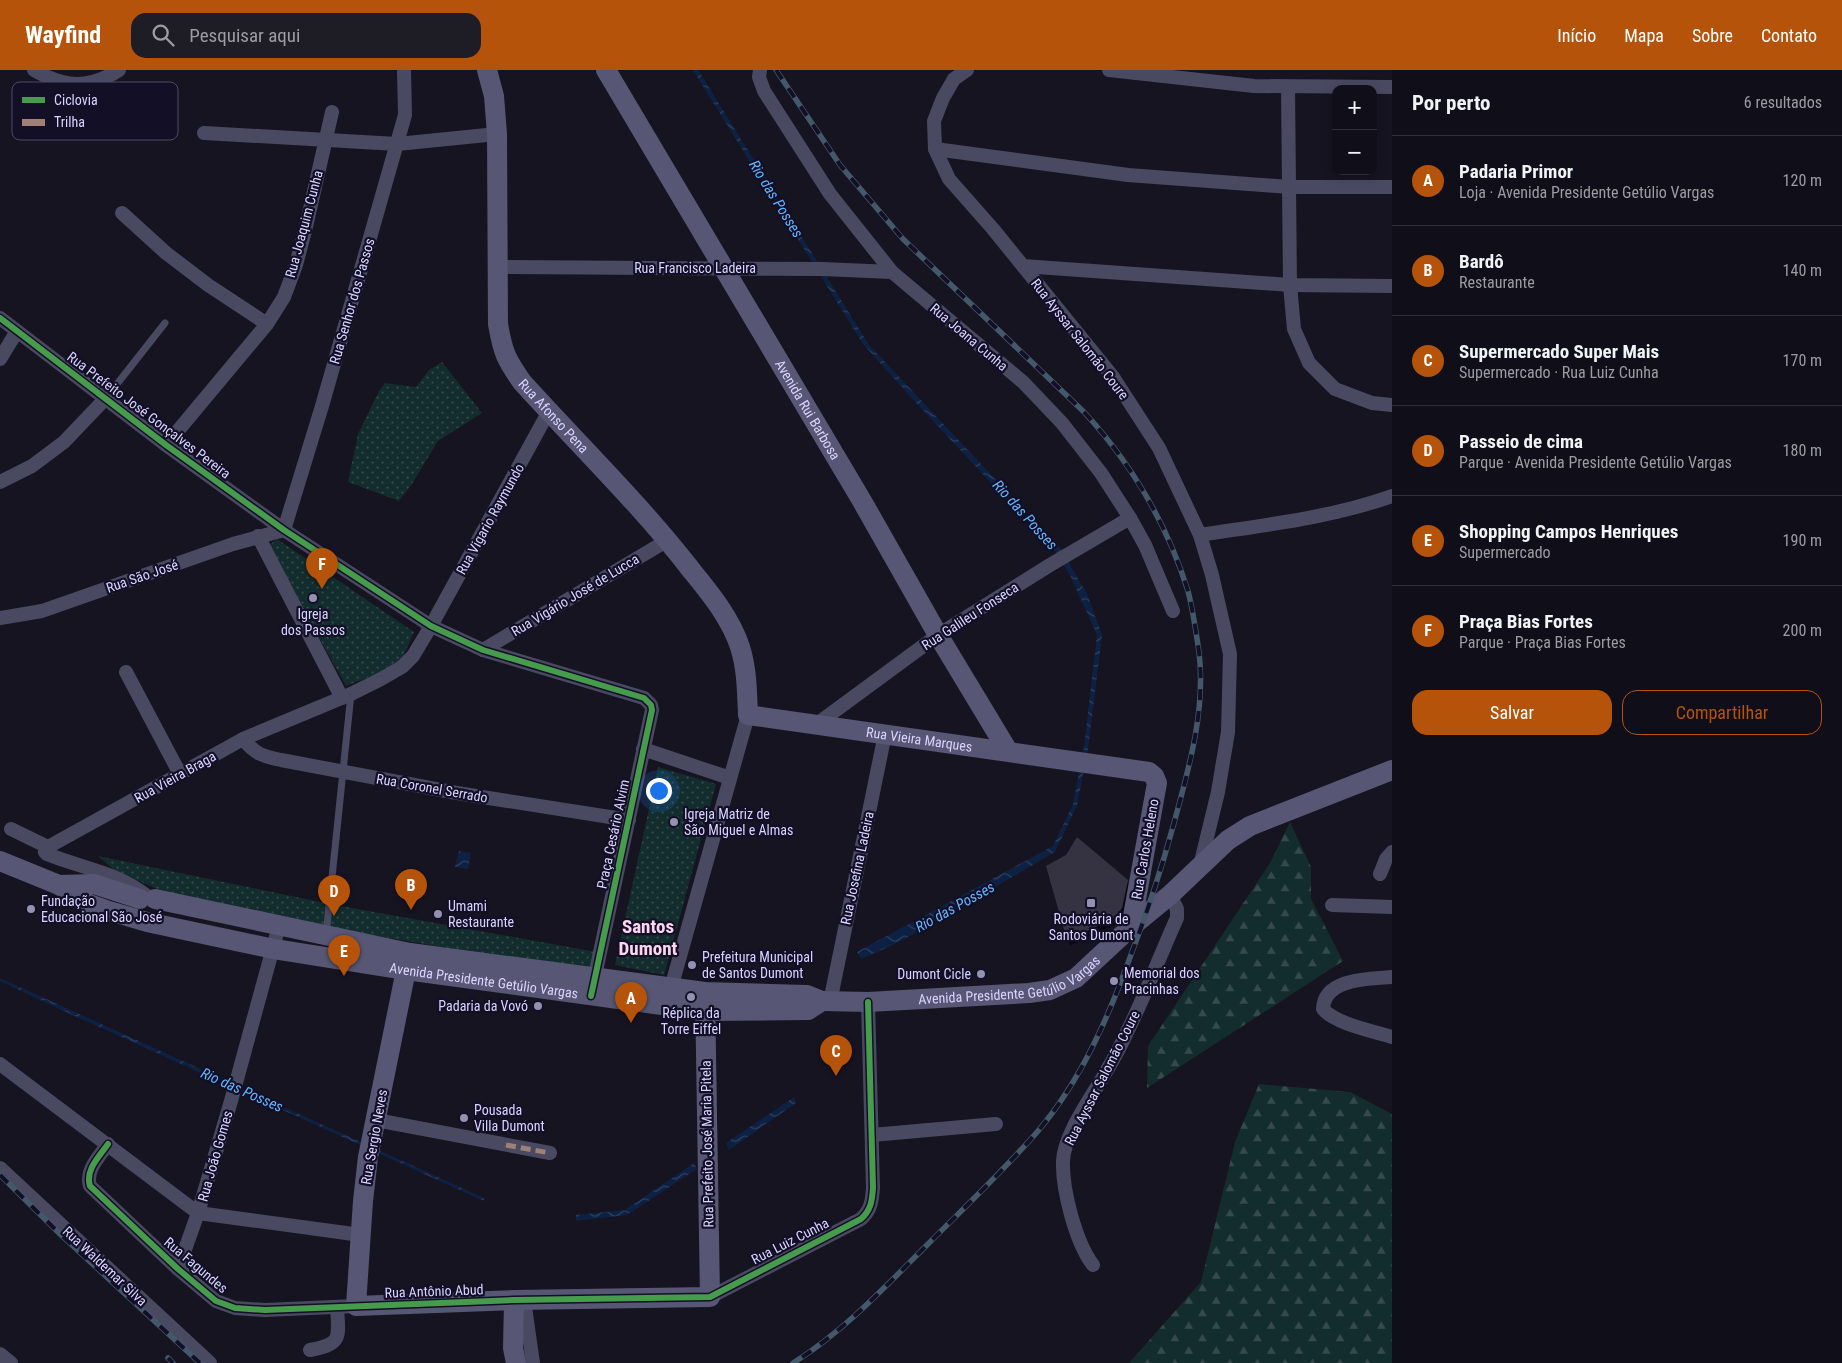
<!DOCTYPE html>
<html lang="pt">
<head>
<meta charset="utf-8">
<style>
  :root { --surface:#100f19; --page:#1e1d26; --text:#f1f3f6; --muted:#9c9ca2; --line:#302f38; --accent:#b45309 }
  body { margin:0; font-family:"Roboto Condensed",sans-serif; background:var(--page); color:var(--text) }
  .controls { position:absolute; right:15px; top:15px; display:grid; overflow:hidden; border-radius:10px; box-shadow:0 2px 12px #0003 }
  .controls button { width:45px; height:45px; display:grid; place-items:center; padding:0; border:0; border-bottom:1px solid var(--line); background:var(--surface); color:var(--text); font:25px sans-serif }
  .you { position:absolute; left:658px; top:720px; width:18px; height:18px; margin:-12px; border:4px solid #fff; border-radius:50%; background:#1a73e8; box-shadow:0 0 0 8px #1a73e833 }
  .badge { display:grid; place-items:center; width:32px; height:32px; border-radius:50%; background:var(--accent); color:#fff; font-size:16px; font-weight:700 }
  .pin { position:absolute; translate:-50% -41px; filter:drop-shadow(0 1px 2px #0008) }
  .pin::after { content:''; position:absolute; top:26px; width:18px; height:15px; background:inherit; clip-path:polygon(0 0,100% 0,50% 100%) }
  .list { margin:0; padding:0; list-style:none }
  h2 { display:flex; justify-content:space-between; align-items:center; height:65px; margin:0; padding:0 20px; font-size:21px }
  h2 small { font-size:16px; font-weight:400; color:var(--muted) }
  .list li { display:grid; grid-template-columns:32px 1fr auto; gap:15px; align-items:center; box-sizing:border-box; height:90px; padding:0 20px; border-top:1px solid var(--line) }
  .list b { display:block; font-size:19px; white-space:nowrap }
  .list p { margin:0; font-size:16px; white-space:nowrap; color:var(--muted) }
  .list em { font-size:16px; font-style:normal; color:var(--muted) }
  .actions { display:flex; gap:10px; padding:15px 20px }
  .actions a { flex:1; padding:11px 0; border:1px solid var(--accent); border-radius:15px; text-align:center; font-size:18px; color:var(--accent) }
  .actions .main { background:var(--accent); color:#fff }
  .icon { flex:none; width:28px; height:28px; fill:none; stroke:currentColor; stroke-width:2; stroke-linecap:round; stroke-linejoin:round }
  .map { position:relative; flex:none; width:1392px; height:1293px; overflow:hidden }
  header { display:flex; align-items:center; gap:30px; box-sizing:border-box; height:70px; padding:0 25px; background:var(--accent); color:#fff }
  header strong { font-size:24px }
  nav { display:flex; gap:28px; margin-inline-start:auto; font-size:18px }
  .search { width:350px; height:45px; background:var(--page); display:flex; align-items:center; gap:12px; box-sizing:border-box; padding:0 18px; border-radius:15px; color:var(--muted); font-size:19px }
  main { display:flex }
  aside { flex:1; background:var(--surface) }
  .map>svg:first-child { display:block }
  .forest { fill:url(#forest-firs) }
  .park { fill:url(#park-dots) }
  .water { fill:url(#water-waves) }
  .building { fill:#343243; filter:url(#shadow) }
  .lines { fill:none; stroke-linecap:round; stroke-linejoin:round }
  .lane { stroke:#4a4962; stroke-width:7 }
  .street { stroke:#4a4962; stroke-width:14 }
  .secondary { stroke:#575674; stroke-width:20 }
  .rail-casing { stroke:#43596b; stroke-width:5.5 }
  .rail { stroke:#130f26; stroke-width:4; stroke-dasharray:11; stroke-linecap:butt }
  .quiet { stroke:#9e8076; stroke-width:5; stroke-dasharray:10 5; stroke-linecap:butt }
  .cycleway-casing { stroke:#130f26; stroke-width:9 }
  .cycleway { stroke:#469c4c; stroke-width:6 }
  .poi-dot { fill:#9591b1; stroke:#130f26; stroke-width:2 }
  .labels { text-anchor:middle; dominant-baseline:central; stroke-width:4.5; stroke-linejoin:round; paint-order:stroke }
  .street-label { font-size:14px; fill:#d9d4ff; stroke:#130f26 }
  .poi-label { font-size:14px; fill:#d9d4ff; stroke:#130f26; text-anchor:start }
  .water-label { font-size:15px; font-style:italic; fill:#62b6ff; stroke:#130f26 }
  .district-label { font-size:19px; font-weight:bold; fill:#ffd6f0; stroke:#130f26 }
  .key { fill:#130f26; stroke:#4e4a67; stroke-width:1 }
  .key-label { font-size:14px; fill:#d9d4ff }
</style>
</head>
<body>
<header>
<strong>Wayfind</strong>
<div class="search"><svg class="icon" aria-label="search" viewBox="0 0 24 24"><circle cx="10" cy="10" r="6"/><path d="M15 15l6 6"/></svg>Pesquisar aqui</div>
<nav><a>Início</a><a>Mapa</a><a>Sobre</a><a>Contato</a></nav>
</header>
<main>
<div class="map">
<svg width="1392" height="1293" viewBox="0 0 1392 1293">
  <defs>
    <pattern id="forest-firs" width="22" height="20" patternUnits="userSpaceOnUse" patternTransform="scale(1.25)"><rect width="22" height="20" fill="#132c2d"/><path d="M5 1l3.5 6h-7zM16 11l3.5 6h-7z" fill="#354a4c"/></pattern>
    <pattern id="park-dots" width="8" height="8" patternUnits="userSpaceOnUse" patternTransform="scale(1.25)"><rect width="8" height="8" fill="#132c2d"/><path d="M2 2h.1M6 6h.1" fill="none" stroke="#354a4c" stroke-width="1.8" stroke-linecap="round"/></pattern>
    <pattern id="water-waves" width="16" height="10" patternUnits="userSpaceOnUse" patternTransform="scale(1.25)"><rect width="16" height="10" fill="#0d2144"/><path d="M0 5q4-4 8 0t8 0" fill="none" stroke="#304060"/></pattern>
    <filter id="shadow"><feDropShadow dx="3" dy="5.5" stdDeviation="0" flood-color="#0009"/></filter>
  </defs>
  <rect width="100%" height="100%" fill="#161421"/>
  <g class="forest">
    <path d="M1290 752 1311 797V829L1343 891 1147 1018 1148 976 1270 793Z"/>
    <path d="M1259 1014 1350 1022 1392 1044V1293H1129L1201 1212 1235 1072Z"/>
  </g>
  <g class="park">
    <path d="M442 292 482 343 438 371 412 414 399 431 348 412 358 364 379 321 385 313 416 317 429 300Z"/>
    <path d="M277 469 414 562 403 587 395 597 346 616 268 476Z"/>
    <path d="M658 697 716 714 664 905 615 895Z"/>
    <path d="M98 786 330 834 596 882 590 903 327 857 159 820 113 799Z"/>
  </g>
  <g class="water">
    <path d="M693 0H698L869 275 1060 478 1087 524 1102 565 1088 679 1077 735 1055 782 930 855 895 874 861 889 857 882 1053 776 1073 734 1084 677 1097 565 1070 505 1055 481 919 336 863 274Z"/>
    <path d="M459 781 471 783 468 799 455 797Z"/>
    <path d="M0 908 484 1128V1131L55 937 0 911Z"/>
    <path d="M794 1027 796 1033 729 1080 726 1073Z"/>
    <path d="M694 1093 697 1099 627 1145 576 1151V1145L625 1140Z"/>
  </g>
  <path class="building" d="M1077 767 1128 810 1122 838 1115 848 1067 870 1046 796 1066 785Z"/>
  <g class="lines">
    <g class="lane">
      <path d="M106 328 165 253"/>
      <path d="M326 865 351 624"/>
    </g>
    <g class="street">
      <path d="M34 0C65 18 89 19 119 0"/>
      <path d="M760 0 759 7 764 21 830 124 892 202 1023 312 1062 353 1101 403 1130 448 1145 475 1173 541"/>
      <path d="M967 0 954 9 943 28 934 51 935 79 949 109 993 159 1113 307 1159 378 1200 465 1212 505 1230 584 1228 662 1218 722 1200 796"/>
      <path d="M1109 0 1254 16 1392 17"/>
      <path d="M1288 17 1290 215 1294 259 1309 293 1335 319 1372 333 1392 335"/>
      <path d="M204 63 397 74 497 64"/>
      <path d="M935 79 1128 105 1289 117H1392"/>
      <path d="M122 143 166 183 208 215 267 254"/>
      <path d="M1023 196 1290 215 1392 216"/>
      <path d="M498 197 822 199 892 202"/>
      <path d="M0 248 166 375 284 460 431 556 483 580 644 628 651 635 652 640 593 915"/>
      <path d="M0 289 17 261"/>
      <path d="M166 375 267 254 284 227 296 195 305 161 332 42"/>
      <path d="M0 412 32 396 64 372 106 328"/>
      <path d="M284 460 322 336 405 45 404 0"/>
      <path d="M1200 465C1264 455 1330 448 1392 426"/>
      <path d="M258 466 342 628"/>
      <path d="M0 548 42 541 233 474 284 460"/>
      <path d="M483 580 668 470"/>
      <path d="M126 602 180 704"/>
      <path d="M817 654 938 565 1050 495 1130 448"/>
      <path d="M243 669C255 684 262 686 281 690L457 723 629 750"/>
      <path d="M643 679 730 708"/>
      <path d="M11 759 48 777 243 669 351 624 381 609 402 597 413 586 431 556 549 341"/>
      <path d="M48 777 45 782 47 784C81 798 117 802 147 826"/>
      <path d="M1380 804 1386 789 1392 782"/>
      <path d="M1332 835 1392 837"/>
      <path d="M1392 907C1369 909 1324 908 1323 939 1336 954 1373 961 1392 967"/>
      <path d="M671 918 748 645"/>
      <path d="M830 932 885 664"/>
      <path d="M0 994 198 1143 361 1165"/>
      <path d="M376 1050 550 1083"/>
      <path d="M872 1065 996 1054"/>
      <path d="M108 1074C99 1087 85 1100 90 1116L178 1199 216 1231 235 1238 265 1240 356 1236"/>
      <path d="M0 1098 210 1293"/>
      <path d="M1093 1195C1076 1173 1062 1120 1063 1091 1064 1063 1094 1024 1107 1000 1115 987 1122 973 1128 960 1146 924 1160 885 1177 848V839L1170 825"/>
      <path d="M178 1199 198 1143 231 1031 279 856"/>
      <path d="M710 1227 861 1149C871 1140 872 1131 873 1118L868 932"/>
      <path d="M524 1230 533 1293"/>
      <path d="M310 1280C342 1274 339 1268 337 1238"/>
      <path d="M0 1284 11 1293"/>
    </g>
    <g class="secondary">
      <path id="s1" d="M487 0 494 26 497 64 498 254C503 283 506 289 522 312 579 375 640 434 692 501 710 523 731 549 740 577 747 599 747 622 748 645L1149 702 1154 706 1157 713 1131 857"/>
      <path id="s2" d="M606 0 862 431 938 565 1008 681"/>
      <path id="s3" d="M0 791 59 815 89 834 106 840 147 852 274 879 406 900 705 941 808 940 822 931"/>
      <path d="M59 815 94 814 140 829"/>
      <path id="s4" d="M155 829 410 883 705 922 807 925 822 931 868 932 1029 923 1050 920 1076 908 1131 857 1170 825 1228 770 1250 756 1392 700"/>
      <path d="M406 900 368 1087 363 1131 356 1236 514 1230 710 1227 705 922"/>
      <path d="M514 1230 513 1278 516 1293"/>
    </g>
    <defs>
      <g id="rail">
        <path d="M776 0 840 95 903 169 1084 342C1131 393 1167 454 1188 521 1193 540 1196 562 1199 582 1206 639 1189 698 1174 753 1162 797 1148 840 1132 882 1109 946 1082 1009 1038 1061 1004 1100 965 1137 928 1174 886 1216 843 1262 793 1293"/>
        <path d="M0 1105 60 1164 200 1293"/>
        <path d="M168 1288 173 1293"/>
      </g>
    </defs>
    <use href="#rail" class="rail-casing"/>
    <use href="#rail" class="rail"/>
    <path class="quiet" d="M506 1075 550 1083"/>
    <defs>
      <g id="cycleway">
        <path d="M0 248 166 375 284 460 431 556 483 580 644 628 651 635 652 640 591 926"/>
        <path d="M108 1074C99 1087 85 1100 90 1116L178 1199 216 1231 235 1238 265 1240 514 1230 710 1227 861 1149C871 1140 872 1131 873 1118L868 932"/>
      </g>
    </defs>
    <use href="#cycleway" class="cycleway-casing"/>
    <use href="#cycleway" class="cycleway"/>
  </g>
  <g class="poi-dot">
    <circle cx="313" cy="528" r="5"/>
    <circle cx="674" cy="752" r="5"/>
    <rect x="1086" y="828" width="10" height="10" rx="2.5"/>
    <circle cx="31" cy="839" r="5"/>
    <circle cx="438" cy="844" r="5"/>
    <circle cx="692" cy="895" r="5"/>
    <circle cx="981" cy="904" r="5"/>
    <circle cx="1114" cy="911" r="5"/>
    <circle cx="691" cy="927" r="5"/>
    <circle cx="538" cy="936" r="5"/>
    <circle cx="464" cy="1048" r="5"/>
  </g>
  <g class="labels">
    <g class="street-label">
      <text transform="translate(304 154) rotate(-75)">Rua Joaquim Cunha</text>
      <text x="695" y="198">Rua Francisco Ladeira</text>
      <text transform="translate(352 231) rotate(-74)">Rua Senhor dos Passos</text>
      <text transform="translate(969 267) rotate(40)">Rua Joana Cunha</text>
      <text transform="translate(1080 269) rotate(52)">Rua Ayssar Salomão Coure</text>
      <text stroke="none"><textPath href="#s2" startOffset="395">Avenida Rui Barbosa</textPath></text>
      <text transform="translate(149 345) rotate(37)">Rua Prefeito José Gonçalves Pereira</text>
      <text stroke="none"><textPath href="#s1" startOffset="365">Rua Afonso Pena</textPath></text>
      <text transform="translate(490 449) rotate(-61)">Rua Vigario Raymundo</text>
      <text transform="translate(142 506) rotate(-19)">Rua São José</text>
      <text transform="translate(575 525) rotate(-31)">Rua Vigário José de Lucca</text>
      <text transform="translate(970 546) rotate(-33)">Rua Galileu Fonseca</text>
      <text stroke="none"><textPath href="#s1" startOffset="905">Rua Vieira Marques</textPath></text>
      <text transform="translate(175 707) rotate(-29)">Rua Vieira Braga</text>
      <text transform="translate(432 718) rotate(10)">Rua Coronel Serrado</text>
      <text transform="translate(613 764) rotate(-78)">Praça Cesário Alvim</text>
      <text transform="translate(1145 779) rotate(-80)">Rua Carlos Heleno</text>
      <text transform="translate(857 798) rotate(-78)">Rua Josefina Ladeira</text>
      <text stroke="none"><textPath href="#s4" startOffset="868">Avenida Presidente Getúlio Vargas</textPath></text>
      <text stroke="none"><textPath href="#s3" startOffset="502">Avenida Presidente Getúlio Vargas</textPath></text>
      <text transform="translate(1102 1008) rotate(-63)">Rua Ayssar Salomão Coure</text>
      <text transform="translate(374 1067) rotate(-80)">Rua Sergio Neves</text>
      <text transform="translate(707 1074) rotate(-91)">Rua Prefeito José Maria Pitela</text>
      <text transform="translate(215 1086) rotate(-74)">Rua João Gomes</text>
      <text transform="translate(790 1171) rotate(-27)">Rua Luiz Cunha</text>
      <text transform="translate(196 1195) rotate(40)">Rua Fagundes</text>
      <text transform="translate(105 1196) rotate(43)">Rua Waldemar Silva</text>
      <text transform="translate(434 1221) rotate(-2)">Rua Antônio Abud</text>
    </g>
    <g class="poi-label">
      <text x="313" y="544" text-anchor="middle">Igreja<tspan x="313" dy="16">dos Passos</tspan></text>
      <text x="684" y="744">Igreja Matriz de<tspan x="684" dy="16">São Miguel e Almas</tspan></text>
      <text x="41" y="831">Fundação<tspan x="41" dy="16">Educacional São José</tspan></text>
      <text x="448" y="836">Umami<tspan x="448" dy="16">Restaurante</tspan></text>
      <text x="1091" y="849" text-anchor="middle">Rodoviária de<tspan x="1091" dy="16">Santos Dumont</tspan></text>
      <text x="702" y="887">Prefeitura Municipal<tspan x="702" dy="16">de Santos Dumont</tspan></text>
      <text x="1124" y="903">Memorial dos<tspan x="1124" dy="16">Pracinhas</tspan></text>
      <text x="971" y="904" text-anchor="end">Dumont Cicle</text>
      <text x="528" y="936" text-anchor="end">Padaria da Vovó</text>
      <text x="691" y="943" text-anchor="middle">Réplica da<tspan x="691" dy="16">Torre Eiffel</tspan></text>
      <text x="474" y="1040">Pousada<tspan x="474" dy="16">Villa Dumont</tspan></text>
    </g>
    <g class="water-label">
      <text transform="translate(776 129) rotate(58)">Rio das Posses</text>
      <text transform="translate(1025 445) rotate(48)">Rio das Posses</text>
      <text transform="translate(955 837) rotate(-29)">Rio das Posses</text>
      <text transform="translate(242 1020) rotate(24)">Rio das Posses</text>
    </g>
    <g class="district-label">
      <text x="648" y="856">Santos<tspan x="648" dy="22">Dumont</tspan></text>
    </g>
  </g>
  <rect x="12" y="12" width="166" height="58" rx="8" class="key"/>
  <rect x="22" y="27" width="23" height="6" fill="#469c4c"/>
  <rect x="22" y="49" width="23" height="7" fill="#9e8076"/>
  <g class="key-label">
    <text x="54" y="35">Ciclovia</text>
    <text x="54" y="57">Trilha</text>
  </g>
</svg>
<div class="controls">
<button>+</button>
<button>−</button>
</div>
<div class="you"></div>
<div class="pin badge" style="left:631px;top:953px">A</div>
<div class="pin badge" style="left:411px;top:840px">B</div>
<div class="pin badge" style="left:836px;top:1006px">C</div>
<div class="pin badge" style="left:334px;top:846px">D</div>
<div class="pin badge" style="left:344px;top:906px">E</div>
<div class="pin badge" style="left:322px;top:519px">F</div>
</div>
<aside>
<h2>Por perto<small>6 resultados</small></h2>
<ul class="list">
<li><span class="badge">A</span><div><b>Padaria Primor</b><p>Loja · Avenida Presidente Getúlio Vargas</p></div><em>120 m</em></li>
<li><span class="badge">B</span><div><b>Bardô</b><p>Restaurante</p></div><em>140 m</em></li>
<li><span class="badge">C</span><div><b>Supermercado Super Mais</b><p>Supermercado · Rua Luiz Cunha</p></div><em>170 m</em></li>
<li><span class="badge">D</span><div><b>Passeio de cima</b><p>Parque · Avenida Presidente Getúlio Vargas</p></div><em>180 m</em></li>
<li><span class="badge">E</span><div><b>Shopping Campos Henriques</b><p>Supermercado</p></div><em>190 m</em></li>
<li><span class="badge">F</span><div><b>Praça Bias Fortes</b><p>Parque · Praça Bias Fortes</p></div><em>200 m</em></li>
</ul>
<div class="actions"><a class="main">Salvar</a><a>Compartilhar</a></div>
</aside>
</main>
</body>
</html>
